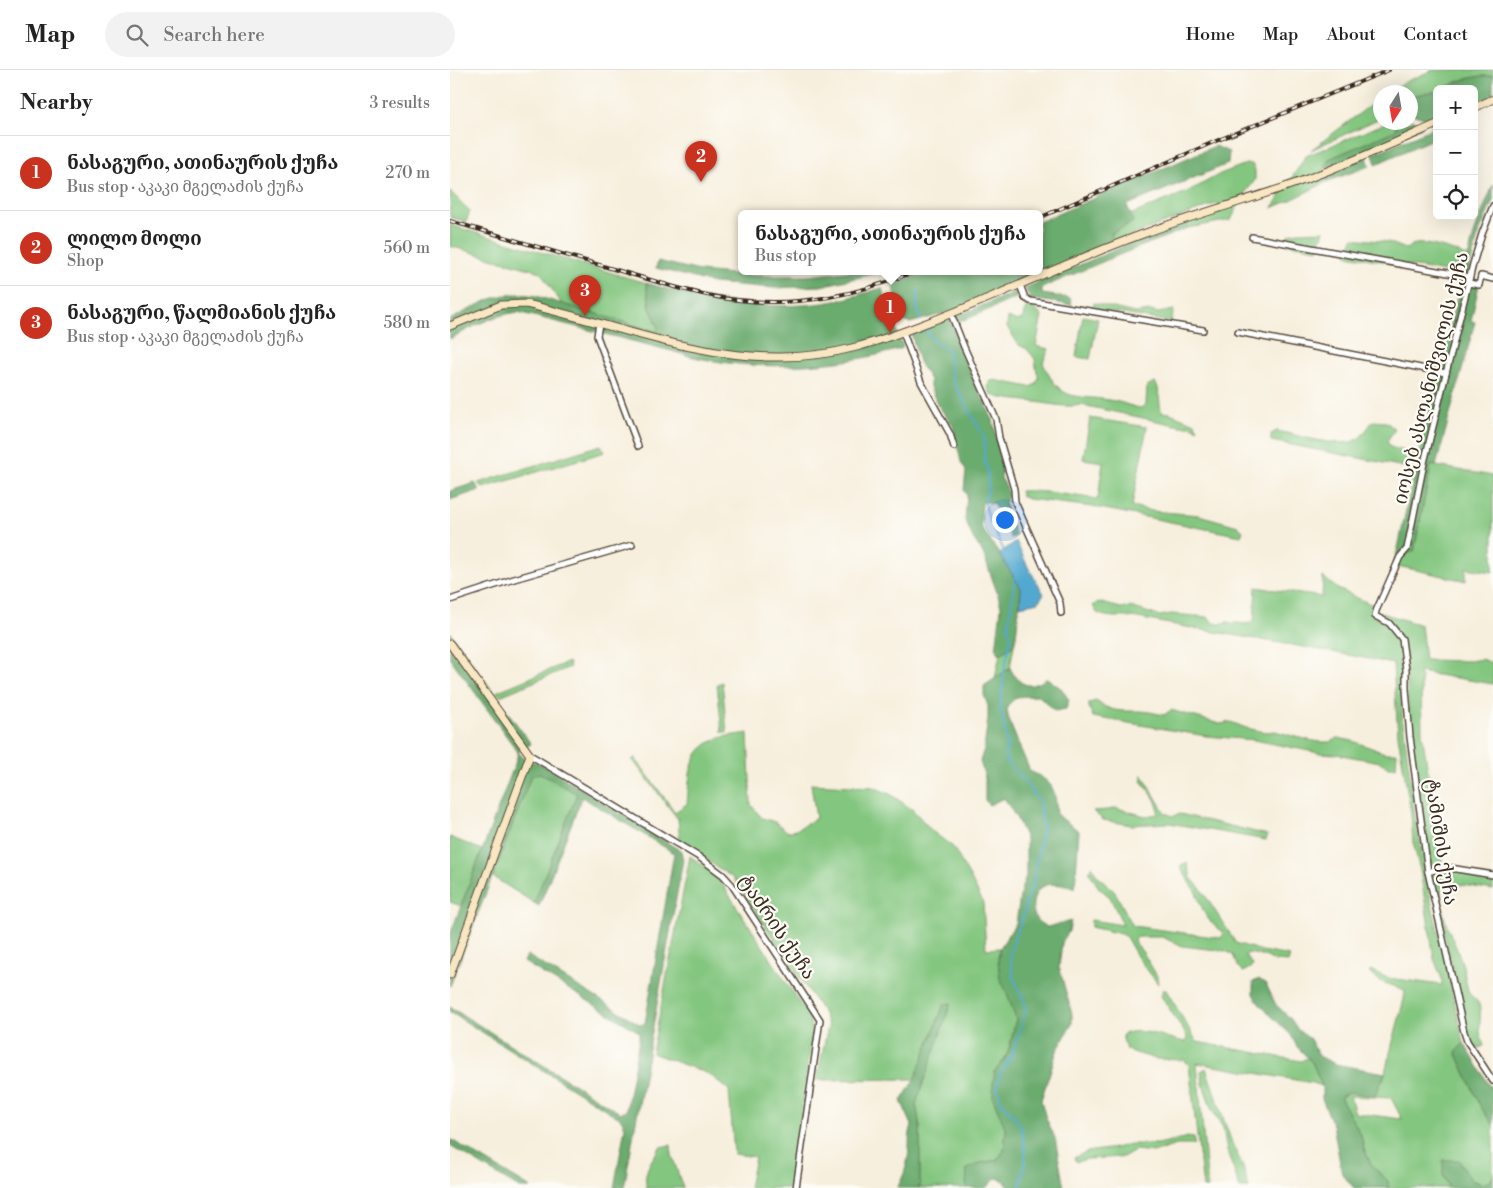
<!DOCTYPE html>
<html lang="en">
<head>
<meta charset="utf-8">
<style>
  :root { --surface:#fff; --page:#f2f2f2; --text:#222; --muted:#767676; --line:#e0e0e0; --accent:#c8321e }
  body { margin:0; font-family:"Libre Bodoni","Noto Serif Georgian",serif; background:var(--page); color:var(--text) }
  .controls { position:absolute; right:15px; top:15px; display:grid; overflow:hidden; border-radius:8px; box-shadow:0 5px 20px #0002 }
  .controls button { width:45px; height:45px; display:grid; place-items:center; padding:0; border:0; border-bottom:1px solid var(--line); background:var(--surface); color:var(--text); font:25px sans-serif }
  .compass { position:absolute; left:923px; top:15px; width:45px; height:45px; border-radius:50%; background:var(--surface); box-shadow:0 5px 20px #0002; rotate:191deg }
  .you { position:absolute; left:554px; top:449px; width:18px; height:18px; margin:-12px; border:4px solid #fff; border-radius:50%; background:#1a73e8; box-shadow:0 0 0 8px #1a73e833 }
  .badge { display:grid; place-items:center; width:32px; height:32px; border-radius:50%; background:var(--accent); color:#fff; font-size:16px; font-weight:700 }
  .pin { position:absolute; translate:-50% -41px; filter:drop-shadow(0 1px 2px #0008) }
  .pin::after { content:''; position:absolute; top:26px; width:18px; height:15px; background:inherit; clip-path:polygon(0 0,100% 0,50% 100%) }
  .popup { position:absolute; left:288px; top:140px; width:305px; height:65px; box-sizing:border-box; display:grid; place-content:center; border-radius:8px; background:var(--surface); filter:drop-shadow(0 1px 4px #0005); font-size:16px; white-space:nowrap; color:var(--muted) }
  .popup b { font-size:19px; color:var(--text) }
  .popup::after { content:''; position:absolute; left:50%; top:100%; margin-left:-10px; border:10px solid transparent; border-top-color:var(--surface) }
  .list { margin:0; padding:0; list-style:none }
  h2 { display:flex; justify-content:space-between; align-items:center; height:65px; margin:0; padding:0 20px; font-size:21px }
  h2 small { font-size:16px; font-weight:400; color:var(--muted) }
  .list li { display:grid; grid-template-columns:32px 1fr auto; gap:15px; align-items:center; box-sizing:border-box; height:75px; padding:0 20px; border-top:1px solid var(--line) }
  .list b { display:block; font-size:19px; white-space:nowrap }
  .list p { margin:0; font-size:16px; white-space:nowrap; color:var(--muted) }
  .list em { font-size:16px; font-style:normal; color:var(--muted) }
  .icon { flex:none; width:28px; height:28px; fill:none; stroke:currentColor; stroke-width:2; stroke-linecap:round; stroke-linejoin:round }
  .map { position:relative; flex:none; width:1043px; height:1118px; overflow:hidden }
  header { display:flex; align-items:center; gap:30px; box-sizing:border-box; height:70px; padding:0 25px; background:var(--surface); border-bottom:1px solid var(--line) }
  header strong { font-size:24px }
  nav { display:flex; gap:28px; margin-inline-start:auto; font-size:18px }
  .search { width:350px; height:45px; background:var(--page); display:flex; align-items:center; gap:12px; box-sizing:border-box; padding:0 18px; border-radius:28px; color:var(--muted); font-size:19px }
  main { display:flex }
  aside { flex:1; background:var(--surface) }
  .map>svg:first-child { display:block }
  .green { fill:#83c67f; stroke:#5f784e; fill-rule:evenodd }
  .forest { fill:#6aab6e; stroke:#526a46 }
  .water { fill:#53a8cf; stroke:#476976 }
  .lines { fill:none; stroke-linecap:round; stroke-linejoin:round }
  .stream { stroke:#53a8cf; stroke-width:2 }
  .street-casing { stroke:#57483b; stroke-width:8 }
  .secondary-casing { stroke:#57483b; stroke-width:9 }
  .street { stroke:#fff; stroke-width:5 }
  .secondary { stroke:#f9e7c3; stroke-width:7 }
  .rail-casing { stroke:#3b2a1e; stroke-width:4 }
  .rail { stroke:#fdfcf7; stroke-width:2; stroke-dasharray:5.5; stroke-linecap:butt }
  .labels { text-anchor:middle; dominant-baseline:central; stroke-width:4.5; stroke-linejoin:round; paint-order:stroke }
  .street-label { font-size:19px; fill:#3b2a1e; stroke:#fdfcf7 }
</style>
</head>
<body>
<header>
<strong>Map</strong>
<div class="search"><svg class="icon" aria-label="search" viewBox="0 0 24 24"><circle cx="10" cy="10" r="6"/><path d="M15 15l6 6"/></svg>Search here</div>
<nav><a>Home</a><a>Map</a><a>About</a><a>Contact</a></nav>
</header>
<main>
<aside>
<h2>Nearby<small>3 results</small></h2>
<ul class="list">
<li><span class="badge">1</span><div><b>ნასაგური, ათინაურის ქუჩა</b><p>Bus stop · აკაკი მგელაძის ქუჩა</p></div><em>270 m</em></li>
<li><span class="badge">2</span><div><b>ლილო მოლი</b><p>Shop</p></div><em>560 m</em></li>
<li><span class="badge">3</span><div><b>ნასაგური, წალმიანის ქუჩა</b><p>Bus stop · აკაკი მგელაძის ქუჩა</p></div><em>580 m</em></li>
</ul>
</aside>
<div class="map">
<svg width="1043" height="1118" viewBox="0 0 1043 1118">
  <rect width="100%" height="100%" fill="#fdfcf7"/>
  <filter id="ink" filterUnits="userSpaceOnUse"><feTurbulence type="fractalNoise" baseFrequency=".02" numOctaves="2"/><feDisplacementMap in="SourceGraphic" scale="10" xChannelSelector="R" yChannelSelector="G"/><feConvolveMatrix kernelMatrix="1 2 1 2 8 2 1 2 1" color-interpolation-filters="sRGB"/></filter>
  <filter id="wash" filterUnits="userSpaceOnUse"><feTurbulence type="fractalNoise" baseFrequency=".0096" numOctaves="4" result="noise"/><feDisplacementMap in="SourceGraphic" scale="20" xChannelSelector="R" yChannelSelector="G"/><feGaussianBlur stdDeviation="1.12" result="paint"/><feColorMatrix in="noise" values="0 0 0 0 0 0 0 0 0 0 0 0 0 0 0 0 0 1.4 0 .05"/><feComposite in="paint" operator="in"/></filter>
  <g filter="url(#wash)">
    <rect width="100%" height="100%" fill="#f7efdd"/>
    <g class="green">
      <path d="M983 0H1043V6C1031 5 1017 8 1006 12 997 16 997 18 987 19V21L961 26V22H939L957 11Z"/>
      <path d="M930 28V48L861 80Z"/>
      <path d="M936 53H946L947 60 879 89 874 102 878 111 841 130 822 138 856 86Z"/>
      <path d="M796 94H802L805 100V110L793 126 781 150 738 158 736 152 771 142 768 133 663 172 661 170 662 163 671 157 680 145 741 120 770 104Z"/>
      <path d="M0 121 20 141 16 152 0 147Z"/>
      <path d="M0 155 196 213 200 238 208 256V262L112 234 90 202 0 176Z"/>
      <path d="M874 161 868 179 838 174 837 168 839 164 848 162Z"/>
      <path d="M903 168 938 172 956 179C958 178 960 176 962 175 973 170 1007 181 1018 187L1013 205 897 185Z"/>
      <path d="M644 233 684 243 701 241 708 243 724 240 721 252 642 239Z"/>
      <path d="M581 236 592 246 586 276 599 279 593 293C612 336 626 323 664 331 673 332 681 337 691 338L696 334 697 316 705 312 708 318 711 342 720 343 745 353 748 359 741 356H730L632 335C616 338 601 334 585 332 570 330 556 330 541 325L538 317 539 312 544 310 580 317 586 314 589 307 586 299 585 289 577 279 569 275 557 257 558 247 567 251 572 249 576 237Z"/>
      <path d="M633 246 648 249 640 289 626 287Z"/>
      <path d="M640 348 697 357 682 436 702 441 749 445 788 456 793 461 791 466 650 438 578 429 571 426 570 421C581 420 588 422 598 422L648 429 653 392 633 389Z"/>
      <path d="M923 351 936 352 945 359 937 371 940 377 968 385 965 399 821 371V364L827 361C845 364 891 380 908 369 913 365 919 356 923 351Z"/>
      <path d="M151 375 155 382 33 418 28 413Z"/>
      <path d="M981 395 1043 406V502L1016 498V511L943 495 948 478 950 487 964 481Z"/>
      <path d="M873 507 888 519 925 536 923 546 937 555 949 569 952 645 965 744 980 826 1014 973 1006 982 1031 1037 1043 1055V1106L1040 1111 1032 1114 1021 1110 1009 1090 993 1105 999 1118H939L938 1111 922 1096 914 1079 911 1065 890 1027 933 1010 954 929 955 920 932 912 920 904V900L938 908 992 915V909L984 889 970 800 963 772 961 743 948 665 943 594C859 576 773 565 688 548 675 545 660 550 647 543L643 536 648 532 671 538 680 537 710 546 721 544 758 547 764 553 770 554 777 552 796 554 804 552 806 517 872 527ZM900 1026 941 1028 952 1049 905 1043Z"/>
      <path d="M926 541 971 555 975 590 1020 591 1031 589 1043 593V614L969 602 971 609 972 663 993 798 1043 808V820L1007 814 992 816C987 844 1004 867 1012 893 1015 902 1015 911 1018 920 1019 926 1027 929 1029 934 1032 943 1029 952 1030 961 1030 966 1033 972 1034 976L1029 978 1023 977 1019 970 980 802 960 667 956 600 948 562 925 546Z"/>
      <path d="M564 575 560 598 545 608 550 584Z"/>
      <path d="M118 592 120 597 50 626 46 622Z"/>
      <path d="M272 612 277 663 272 662 267 614Z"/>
      <path d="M646 631C661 642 670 641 687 641 697 641 705 643 714 645L721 640 770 654 781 652 796 658 816 662 825 661 858 670 871 672H880L888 668 903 671 935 683H947L946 697H938L930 692 886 684 869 683 804 670 756 666 643 647 639 637V633Z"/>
      <path d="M298 663 301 735 312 748 325 752 338 762 346 760 366 748 361 714 423 717 440 724 463 740 483 762 503 777 520 807 533 833 536 879 550 878 548 890 550 908 557 923 566 949 560 976 555 989 545 1001 552 1047 556 1060 554 1081 547 1090 530 1093 517 1099 516 1118H470V1058L466 1034 494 935 465 1009 367 1010 378 956 374 944 283 808 230 772 228 749 182 689 185 688 225 742 237 734C240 707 237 681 267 669 276 665 289 665 298 663Z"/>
      <path d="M90 703 127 724 84 833 43 807 81 706Z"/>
      <path d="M692 704 715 743 723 746 730 744 818 765 816 770 719 753 681 755 653 750 643 741 658 740 667 738 695 746 708 744C709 730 699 721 691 711Z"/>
      <path d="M0 767 32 780 11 836 0 832Z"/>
      <path d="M240 786 262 802 272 814 360 949 362 967 341 1118H299L305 1087 284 1084 279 1020 259 1004 202 983Z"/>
      <path d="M737 792 741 808 751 819 786 873 812 881 840 886 838 892 824 891 817 887 799 883 795 885 803 896 793 902 788 897 783 885 776 881 732 876 712 867H688L684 871 694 884 707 906 708 914 688 888 676 867 671 864 641 857V850L673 855 660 827 649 818 639 802 642 796 646 804 665 822 683 856 771 868 774 863C755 849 755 845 747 825 743 815 735 806 730 797Z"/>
      <path d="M713 920H716L747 972 851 991 857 988 862 992 872 1016 863 1013 747 993 758 1118H753L739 995 734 990 706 989 676 980 672 965C692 955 716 969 736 972L737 966 711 926Z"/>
      <path d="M756 998 782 1073 793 1097 799 1118H790L777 1081 773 1058 761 1038 753 1014 751 1001Z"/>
      <path d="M738 1067 744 1068V1075H727L704 1082 685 1080 673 1087 638 1089 626 1092 624 1088 636 1082 665 1078 680 1074H708Z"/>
      <path d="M221 1075 222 1085 233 1118H197C192 1102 202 1090 210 1077Z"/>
    </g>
    <g class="forest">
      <path d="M1043 6V27L1024 35V19H995C1010 10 1026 5 1043 6Z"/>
      <path d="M987 21V51L981 54 974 48 961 44V26Z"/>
      <path d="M961 50 969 53 972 57 875 99 879 89 946 60V53L961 52Z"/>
      <path d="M987 56V67L926 94 923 84Z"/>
      <path d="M765 76 779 82 778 94 677 135 683 152 662 163 661 170 663 172 499 242 460 253 454 251 442 214 473 202H589V152Z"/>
      <path d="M917 87 920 96 878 111 876 105Z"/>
      <path d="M1043 115V130L1029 163 1018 204 1014 203 1025 160Z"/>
      <path d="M736 152 738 158 664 187 596 216 592 219V224L620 228 622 235 580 229 575 218 703 164Z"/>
      <path d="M208 191 250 201 305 206H357L396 202H431L371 216 324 218 263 213 206 198Z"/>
      <path d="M1013 205 1020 207 1019 213 1029 215 1021 251 1025 252 986 396 981 395 964 481 950 487 948 478C967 387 989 296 1013 205Z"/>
      <path d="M196 213C251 229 308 240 365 234 388 232 411 224 432 218L441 248 450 268 453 278C387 299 288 303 222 281L68 242C43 245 22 257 0 269V250C32 233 49 219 86 226L207 262 208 256 200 238Z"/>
      <path d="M567 221 568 227 517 249 508 251 505 247Z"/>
      <path d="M497 249 501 252 523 309 543 350 552 395 551 408 556 416 558 425 555 434 566 466 561 468 550 445 543 433 532 432 531 456 571 518 566 567 564 575 550 584 546 580 551 537 548 525 533 483 523 468 515 450 517 425 514 420 516 400 511 392 503 356 488 335 480 317V310L469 292 461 262Z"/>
      <path d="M25 413 30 420 0 430V421Z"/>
      <path d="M0 562 81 674 68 682 74 688 94 696 231 781 233 790 174 1118H164L175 1057 171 1049 0 942V937L170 1043 176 1041 189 970V962L74 892 77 885 191 955 195 953 224 783 132 727 89 836 84 833 127 724 90 703 81 706 0 916V865L66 691 68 682 0 588Z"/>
      <path d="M560 598C569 615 579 621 597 608L612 619 619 630 616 639 605 641 589 626C574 627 565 623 557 638L559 651 580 701C605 713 605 719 607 745L629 761 625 818C617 816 602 812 594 816 583 821 579 840 587 850 589 853 594 855 597 857L621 851 619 861 612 873 609 897 622 944V954L607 981 591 1030 595 1045 605 1068 614 1118H558L555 1111 546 1108 536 1118H516L517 1099 530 1093 547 1090 554 1081 556 1060 543 1028V1012L545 1001 555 989 560 976 566 949 557 923 550 908 548 890 550 878 566 853 571 820 576 806V769L567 749 554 728 539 735 535 730V708L530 691 534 679 538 648V636L534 625V616Z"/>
      <path d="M809 909 816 914 826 935 841 949 848 960 860 969 869 986 885 994 935 1003 925 1026 899 1022 890 1027 911 1065 914 1079 922 1096 938 1111 939 1118H904L892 1104 883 1055 872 1029V1016L862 992 847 977 841 965 810 935 803 924V912Z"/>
      <path d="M501 933 466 1034 470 1058V1118H447C454 1106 458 1093 459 1079 459 1070 459 1064 462 1055L451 1031 465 1009 494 934Z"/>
      <path d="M1014 973 1043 1021V1055L1031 1037 1006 982Z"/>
      <path d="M0 1069 81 1118H69L0 1076Z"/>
      <path d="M993 1090H1009L1021 1110 1031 1114 1040 1111 1043 1106V1118H999L993 1105Z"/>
    </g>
    <path class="water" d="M566 471 578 497 594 524 588 532 570 536 571 518 549 484Z"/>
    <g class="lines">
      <g class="stream">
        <path d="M468 220 467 238 471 250"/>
        <path d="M476 259 483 271 498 280 503 311 535 369 534 387 538 403V416L535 434 539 449 554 481"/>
        <path d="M565 506 558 558 561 567 554 601 550 640 555 660 557 675 555 685 558 694 569 704 589 731 593 757 583 813 578 825 573 846 560 882 563 907 576 936 573 951 564 979 561 987 550 1004 547 1017 551 1032 564 1046 571 1056 575 1080V1092L570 1118"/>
      </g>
    </g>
  </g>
  <g filter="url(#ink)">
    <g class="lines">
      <defs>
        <g id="street">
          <path d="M1043 136 1032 164 1023 194 974 393 957 479 950 487 926 541 925 546 939 553 952 569 956 600V619L960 667 978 802 1014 962 1017 971 1043 1011"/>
          <path d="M802 167 1020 207"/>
          <path d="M1019 213 1029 215 1031 206 1043 209"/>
          <path d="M570 215 575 228 580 231 753 260"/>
          <path d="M501 244 514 277 546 349 549 368 564 419 565 432 610 533 611 543"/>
          <path d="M149 253 147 266 188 376"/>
          <path d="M453 262 471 312 500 364 504 377"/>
          <path d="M788 262 996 303"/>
          <path d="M0 530 64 509 182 475"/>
          <path d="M80 685 249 787 273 805 282 815 370 950 346 1118"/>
          <path d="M978 802 994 797 1043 805"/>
        </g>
        <g id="secondary">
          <path d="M1024 38 1043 29"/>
          <path d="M0 256 51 235 76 234C160 253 243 288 330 287 387 287 427 272 479 252 551 225 621 190 693 164 740 146 788 133 835 117 887 99 937 76 987 54"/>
          <path d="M0 574 80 685 0 905"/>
        </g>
      </defs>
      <use href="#street" class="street-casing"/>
      <use href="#secondary" class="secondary-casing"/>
      <use href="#street" class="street"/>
      <use href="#secondary" class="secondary"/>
      <defs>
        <g id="rail">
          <path d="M589 148 766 71 939 0"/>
          <path d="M0 151 221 216C243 222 265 228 288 230 351 237 406 225 464 202"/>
        </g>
      </defs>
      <use href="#rail" class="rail-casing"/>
      <use href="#rail" class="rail"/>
    </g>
  </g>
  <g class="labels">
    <g class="street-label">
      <text transform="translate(981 308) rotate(-76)">იოსებ ასლანიშვილის ქუჩა</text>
      <text transform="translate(991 772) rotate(81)">ტამიშის ქუჩა</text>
      <text transform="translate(327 857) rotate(56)">ტაძრის ქუჩა</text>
    </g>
  </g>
</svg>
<div class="controls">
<button>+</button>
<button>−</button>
<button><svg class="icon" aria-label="locate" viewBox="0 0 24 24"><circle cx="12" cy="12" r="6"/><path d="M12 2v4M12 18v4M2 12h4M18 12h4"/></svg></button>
</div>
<svg class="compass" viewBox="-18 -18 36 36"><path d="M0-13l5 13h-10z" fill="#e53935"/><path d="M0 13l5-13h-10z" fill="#767676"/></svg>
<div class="you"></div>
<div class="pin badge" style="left:440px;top:263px">1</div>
<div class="popup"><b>ნასაგური, ათინაურის ქუჩა</b>Bus stop</div>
<div class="pin badge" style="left:251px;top:112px">2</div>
<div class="pin badge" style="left:135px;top:246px">3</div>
</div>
</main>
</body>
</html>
